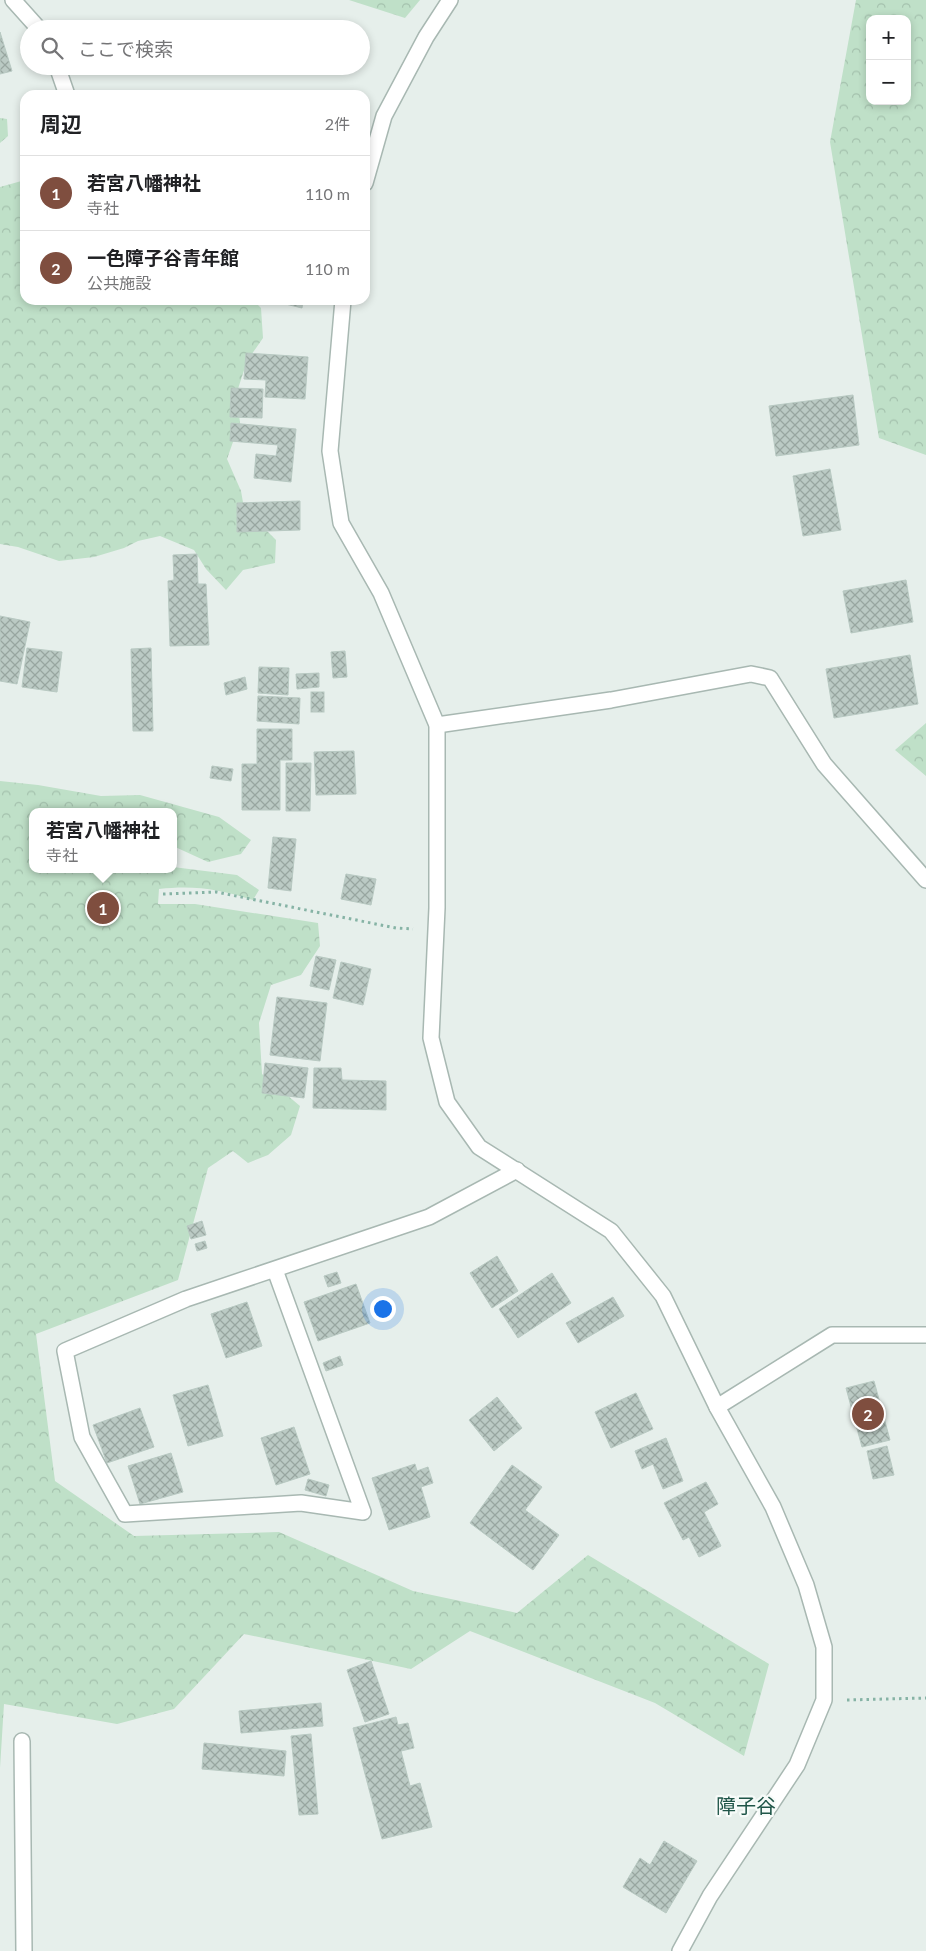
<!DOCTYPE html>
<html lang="ja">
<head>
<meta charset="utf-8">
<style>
  :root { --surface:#fff; --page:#f6f6f6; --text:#202124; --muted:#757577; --line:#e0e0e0; --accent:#7f4e3f }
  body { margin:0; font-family:Lato,"Noto Sans JP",sans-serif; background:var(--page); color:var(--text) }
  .controls { position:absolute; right:15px; top:15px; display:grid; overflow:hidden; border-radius:10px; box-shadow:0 2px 8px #0003 }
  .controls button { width:45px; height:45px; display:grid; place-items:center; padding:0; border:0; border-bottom:1px solid var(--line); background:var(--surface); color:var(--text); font:25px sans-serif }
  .you { position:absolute; left:382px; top:1308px; width:18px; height:18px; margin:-12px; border:4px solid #fff; border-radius:50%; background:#1a73e8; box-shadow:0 0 0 8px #1a73e833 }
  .badge { display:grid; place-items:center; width:32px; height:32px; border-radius:50%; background:var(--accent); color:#fff; font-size:16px; font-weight:700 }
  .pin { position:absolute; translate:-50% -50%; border:2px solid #fff; box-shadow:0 1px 5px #0006 }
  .popup { position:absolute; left:29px; top:808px; width:148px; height:65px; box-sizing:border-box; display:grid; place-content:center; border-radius:10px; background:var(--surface); filter:drop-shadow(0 1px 4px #0005); font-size:16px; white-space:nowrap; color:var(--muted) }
  .popup b { font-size:19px; color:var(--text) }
  .popup::after { content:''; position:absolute; left:50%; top:100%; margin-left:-10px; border:10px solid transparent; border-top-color:var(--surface) }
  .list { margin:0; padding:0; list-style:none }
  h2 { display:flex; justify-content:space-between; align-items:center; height:65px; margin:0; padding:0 20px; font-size:21px }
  h2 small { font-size:16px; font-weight:400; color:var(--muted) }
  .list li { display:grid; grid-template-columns:32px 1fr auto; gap:15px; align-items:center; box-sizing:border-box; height:75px; padding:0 20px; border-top:1px solid var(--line) }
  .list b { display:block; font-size:19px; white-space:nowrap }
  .list p { margin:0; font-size:16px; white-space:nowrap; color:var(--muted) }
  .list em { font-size:16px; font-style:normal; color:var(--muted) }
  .icon { flex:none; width:28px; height:28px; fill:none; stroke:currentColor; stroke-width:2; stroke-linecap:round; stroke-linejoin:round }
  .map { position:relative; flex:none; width:926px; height:1951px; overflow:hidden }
  .search { position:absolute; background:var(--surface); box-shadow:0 2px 8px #0003; left:20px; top:20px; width:350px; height:55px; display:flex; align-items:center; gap:12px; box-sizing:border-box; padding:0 18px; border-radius:28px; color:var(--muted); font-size:19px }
  .panel { position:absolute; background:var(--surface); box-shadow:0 2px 8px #0003; left:20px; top:90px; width:350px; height:215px; border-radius:15px }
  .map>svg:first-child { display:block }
  .forest { fill:url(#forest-crowns); fill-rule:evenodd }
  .building { fill:url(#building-cross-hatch); stroke:#b8c9c2 }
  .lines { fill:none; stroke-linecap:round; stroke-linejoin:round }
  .minor-casing { stroke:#a8b8b2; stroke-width:18 }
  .tertiary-casing { stroke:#a8b8b2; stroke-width:18 }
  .path { stroke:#86b3a5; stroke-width:3; stroke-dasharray:2.5 4; stroke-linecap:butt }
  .minor { stroke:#fff; stroke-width:15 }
  .tertiary { stroke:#fff; stroke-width:15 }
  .labels { text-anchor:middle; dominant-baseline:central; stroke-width:4.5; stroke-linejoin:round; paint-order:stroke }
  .quarter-label { font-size:20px; fill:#1f5548; stroke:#f7fbf9 }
</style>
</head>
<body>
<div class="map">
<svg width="926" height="1951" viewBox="0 0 926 1951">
  <defs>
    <pattern id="forest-crowns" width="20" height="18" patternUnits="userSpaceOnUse" patternTransform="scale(1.25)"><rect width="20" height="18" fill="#bfe0c8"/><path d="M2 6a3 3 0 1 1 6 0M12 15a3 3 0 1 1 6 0" fill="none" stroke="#a4c1ad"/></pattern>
    <pattern id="building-cross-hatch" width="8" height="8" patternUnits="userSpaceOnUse" patternTransform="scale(1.25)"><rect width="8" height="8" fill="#bbcac4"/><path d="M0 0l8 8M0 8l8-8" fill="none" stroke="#98a6a0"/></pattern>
  </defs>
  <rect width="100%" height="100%" fill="#e6efeb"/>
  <g class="forest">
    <path d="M349 0H420L405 18Z"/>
    <path d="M856 0H926V455L879 438 830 142ZM870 19H907V101H870Z"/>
    <path d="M0 118 7 119 8 136 0 143Z"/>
    <path d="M25 180V300H253L261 308 263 338 247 361 236 395 240 422 227 459 241 491 244 508 276 540 275 563 243 570 226 590 206 569 194 550 160 536 138 541 124 548 94 557 59 561 18 547 0 544V187Z"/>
    <path d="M926 723V776L895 750Z"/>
    <path d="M0 781 38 785 101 796 140 795 219 817 251 840 241 854 208 862 173 846V812H33V869H173V867L237 875 259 890 253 900C219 889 194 885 159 889L158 904H195L318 923 320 946 301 975 271 985 259 1023 262 1074 300 1106 291 1135 268 1155 248 1163 233 1151 208 1168 178 1280 36 1334 55 1481 134 1536 279 1532 413 1591 517 1613 588 1555 769 1664 744 1756 655 1703 470 1631 411 1669 244 1634 174 1709 117 1724 4 1704 0 1768Z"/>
  </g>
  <g class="building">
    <path d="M0 32 12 71 0 74Z"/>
    <path d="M269 300H303L302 308Z"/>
    <path d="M246 353 308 357 305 399 265 397 266 380 244 379Z"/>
    <path d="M231 388 263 389 262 418 230 417Z"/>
    <path d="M853 395 859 445 776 456 769 406Z"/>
    <path d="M231 423 296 429 291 482 254 478 256 454 276 456 278 445 230 441Z"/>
    <path d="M830 469 841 530 803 536 793 476Z"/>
    <path d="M300 501V530L237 532V503Z"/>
    <path d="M197 554 198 584H206L209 645 170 646 168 581 174 580 173 555Z"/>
    <path d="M906 580 913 622 851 633 843 591Z"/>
    <path d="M0 616 30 622 17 684 0 681Z"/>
    <path d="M27 648 62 652 57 692 22 687Z"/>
    <path d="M151 648 153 731H133L131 649Z"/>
    <path d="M345 651 347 677 333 678 331 652Z"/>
    <path d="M910 655 918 704 834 718 826 669Z"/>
    <path d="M259 667 289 668 288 695 258 693Z"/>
    <path d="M319 673V687L297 689 296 674Z"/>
    <path d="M245 677 247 689 226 695 224 683Z"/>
    <rect x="311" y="692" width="13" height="20"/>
    <path d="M258 696 300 698 299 724 257 721Z"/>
    <path d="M257 729H292V760H280V810H242V764H257Z"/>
    <path d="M354 751 356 794 316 795 314 752Z"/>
    <path d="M286 763H311L310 811H286Z"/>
    <path d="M212 766 233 769 231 781 210 778Z"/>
    <path d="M273 837 296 839 291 891 268 888Z"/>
    <path d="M346 874 376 879 371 905 341 899Z"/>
    <path d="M115 896 119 915 92 920 88 901Z"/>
    <path d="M316 956 336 960 329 990 310 986Z"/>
    <path d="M341 962 371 969 363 1005 333 998Z"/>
    <path d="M277 997 327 1003 320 1061 270 1055Z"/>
    <path d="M265 1063 308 1068 304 1098 262 1093Z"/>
    <path d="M314 1068H341L342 1080 386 1081V1110L313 1108Z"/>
    <path d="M202 1221 206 1235 191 1239 187 1226Z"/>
    <path d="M205 1241 207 1248 197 1251 195 1244Z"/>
    <path d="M497 1256 518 1291 492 1308 470 1273Z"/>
    <path d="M337 1272 341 1283 328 1287 324 1276Z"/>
    <path d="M552 1273 571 1303 518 1338 499 1309Z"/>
    <path d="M356 1284 370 1323 318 1341 304 1302Z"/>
    <path d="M613 1297 624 1316 578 1343 566 1323Z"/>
    <path d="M247 1302 262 1346 226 1358 211 1314Z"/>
    <path d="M340 1356 343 1365 326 1371 323 1363Z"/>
    <path d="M874 1381 890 1440 862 1447 846 1388Z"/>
    <path d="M208 1385 223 1436 188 1446 173 1395Z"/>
    <path d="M636 1393 653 1429 611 1448 595 1412Z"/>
    <path d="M497 1397 522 1428 494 1451 469 1420Z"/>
    <path d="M140 1408 154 1447 107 1463 93 1425Z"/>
    <path d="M294 1427 310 1474 276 1485 261 1438Z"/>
    <path d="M666 1438 683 1481 663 1489 653 1464 642 1469 635 1451Z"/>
    <path d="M887 1446 894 1475 873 1479 867 1451Z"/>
    <path d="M171 1453 183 1492 140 1504 128 1466Z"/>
    <path d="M415 1464 417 1471 428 1467 433 1483 421 1487 430 1517 389 1530 372 1478Z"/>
    <path d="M512 1465 542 1487 525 1510 559 1535 533 1570 470 1523Z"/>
    <path d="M308 1479 329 1485 326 1496 305 1490Z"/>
    <path d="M706 1482 718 1504 704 1512 721 1546 699 1557 689 1537 683 1540 664 1503Z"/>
    <path d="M371 1661 389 1714 365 1722 347 1670Z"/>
    <path d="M321 1703 323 1726 241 1733 239 1711Z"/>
    <path d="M396 1717 398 1725 408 1723 414 1748 401 1751 410 1786 420 1783 432 1827 382 1839 353 1728Z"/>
    <path d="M311 1734 318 1814 299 1815 291 1736Z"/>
    <path d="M204 1743 286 1751 284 1776 202 1769Z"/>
    <path d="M664 1841 697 1861 666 1913 623 1887 640 1858 650 1865Z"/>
  </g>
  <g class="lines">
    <defs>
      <g id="minor">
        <path d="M13 0 39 29"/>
        <path d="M57 66 67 95"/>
        <path d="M437 725 611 700 751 674 770 678 824 764 926 880"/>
        <path d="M275 1270 363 1512 301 1503 125 1514 82 1437 65 1351 186 1299 429 1217 517 1170"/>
        <path d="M717 1407 832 1335H926"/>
        <path d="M22 1741 24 1951"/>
      </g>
      <g id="tertiary">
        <path d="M365 183 384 116 426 37 450 0"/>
        <path d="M343 300 330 451 341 523 381 593 437 725V908L431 1038 447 1102 479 1147 611 1231 663 1296 717 1407 773 1507 806 1585 824 1647V1700L797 1765 710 1896 680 1951"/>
      </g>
    </defs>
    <use href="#minor" class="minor-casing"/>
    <use href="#tertiary" class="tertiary-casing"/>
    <g class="path">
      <path d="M163 894 216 892 396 928 413 929"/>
      <path d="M847 1700 926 1698"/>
    </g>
    <use href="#minor" class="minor"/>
    <use href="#tertiary" class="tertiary"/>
  </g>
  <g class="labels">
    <g class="quarter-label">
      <text x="746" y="1805">障子谷</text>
    </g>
  </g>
</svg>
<div class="controls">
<button>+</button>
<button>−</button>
</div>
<div class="you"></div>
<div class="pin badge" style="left:103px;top:908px">1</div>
<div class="popup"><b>若宮八幡神社</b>寺社</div>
<div class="pin badge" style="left:868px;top:1414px">2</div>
<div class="search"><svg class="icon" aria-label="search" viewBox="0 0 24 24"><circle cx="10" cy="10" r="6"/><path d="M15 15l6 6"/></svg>ここで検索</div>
<section class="panel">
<h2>周辺<small>2件</small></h2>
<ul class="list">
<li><span class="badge">1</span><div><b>若宮八幡神社</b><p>寺社</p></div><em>110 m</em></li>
<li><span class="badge">2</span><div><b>一色障子谷青年館</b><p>公共施設</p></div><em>110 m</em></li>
</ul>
</section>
</div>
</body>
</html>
